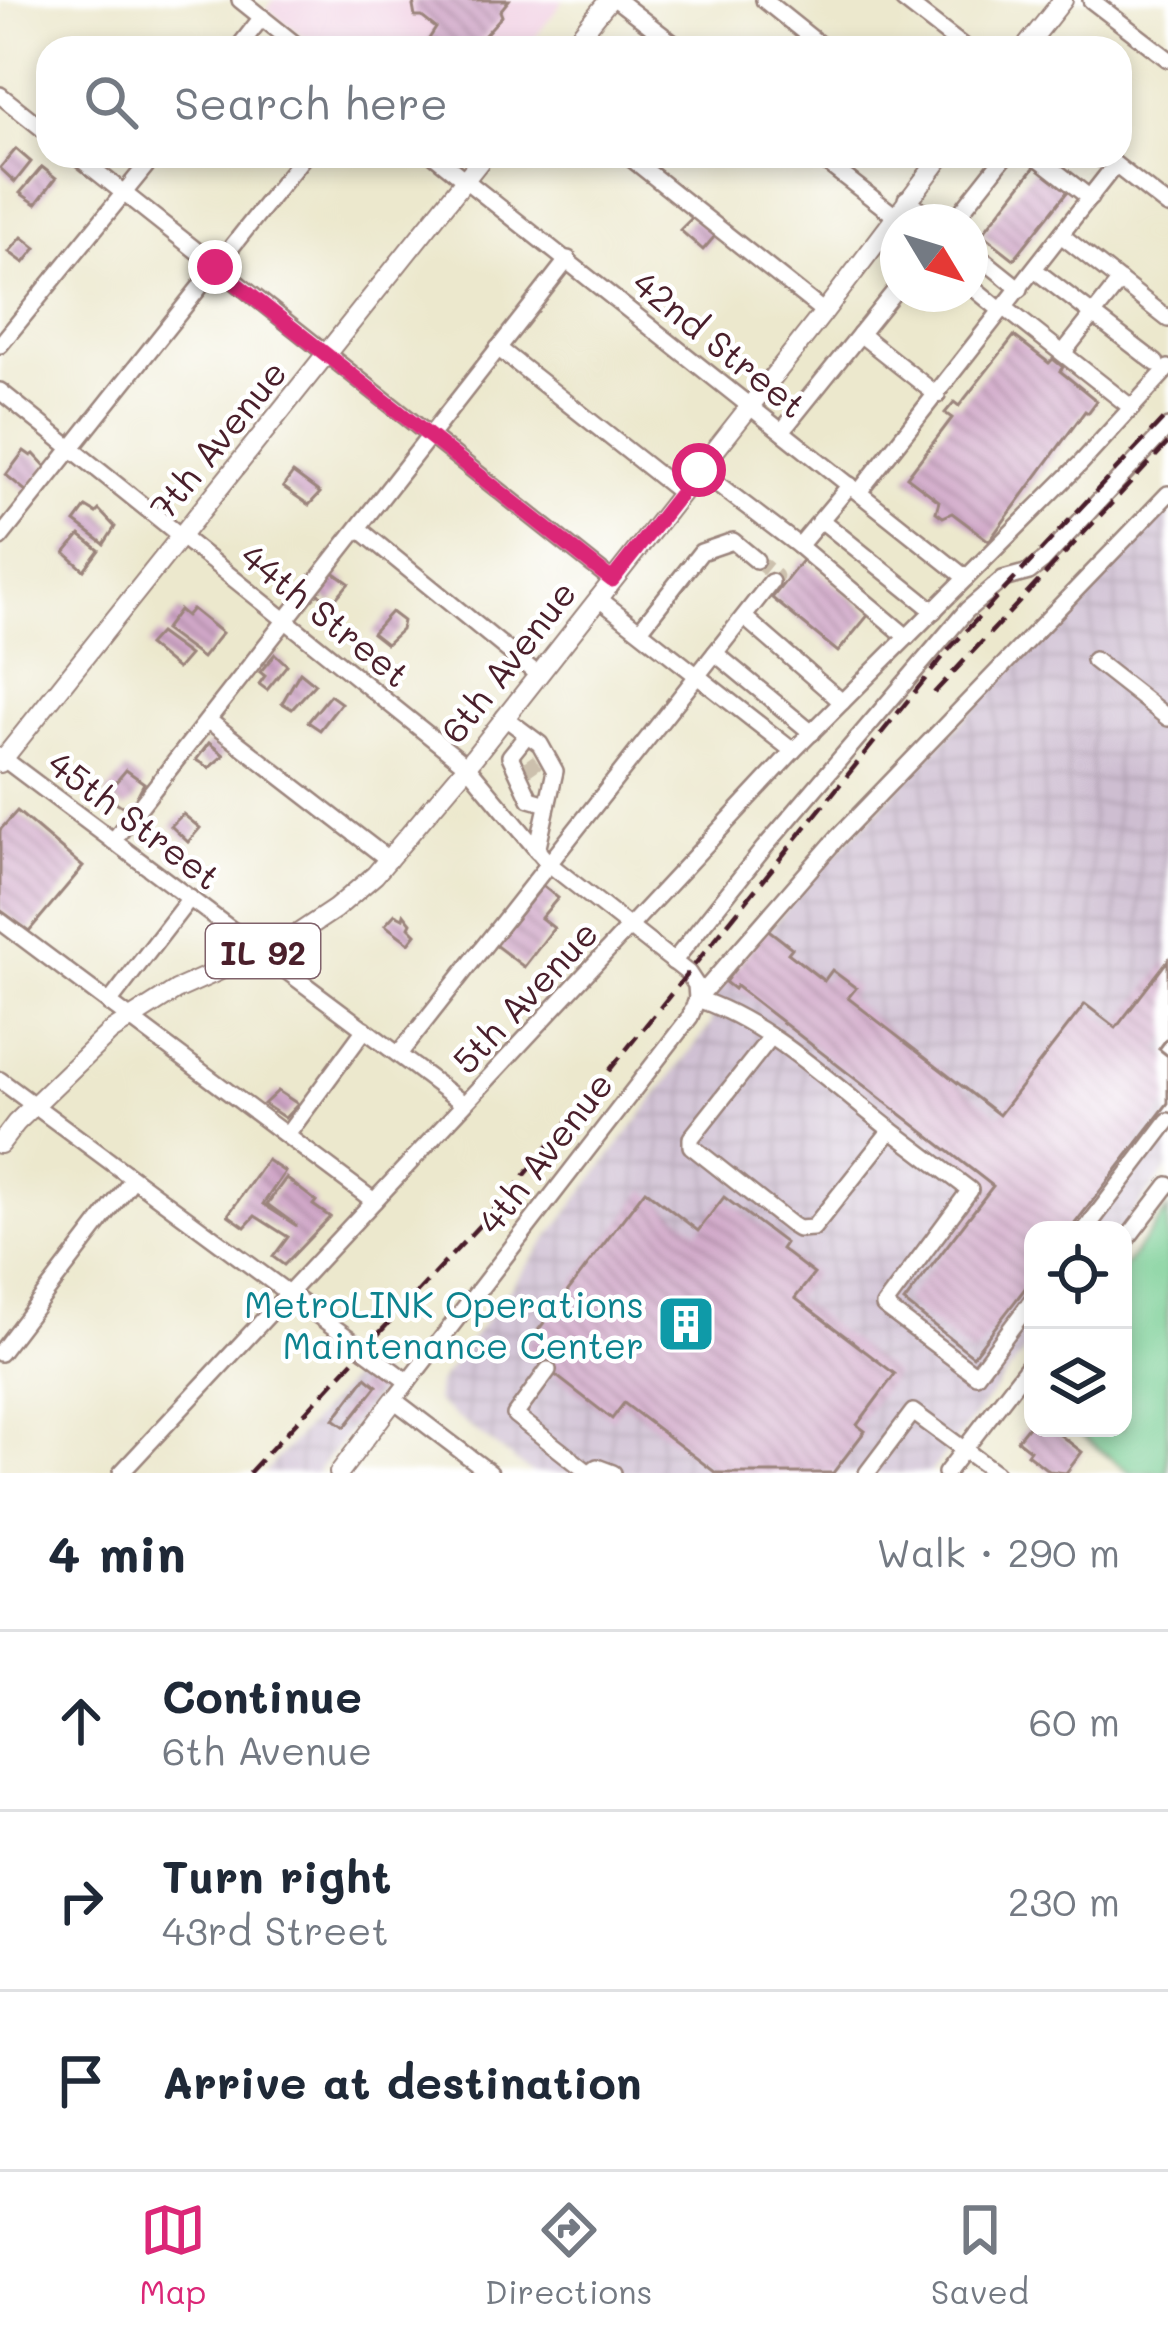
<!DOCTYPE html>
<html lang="en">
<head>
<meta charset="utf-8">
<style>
  :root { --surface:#fff; --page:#f6f6f7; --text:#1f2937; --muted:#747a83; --line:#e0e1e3; --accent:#db2777 }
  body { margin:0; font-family:Mali,sans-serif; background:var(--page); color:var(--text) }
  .controls { position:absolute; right:36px; bottom:36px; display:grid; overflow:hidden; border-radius:24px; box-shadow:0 6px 18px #0003 }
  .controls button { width:108px; height:108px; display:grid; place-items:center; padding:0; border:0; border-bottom:3px solid var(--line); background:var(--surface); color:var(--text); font:60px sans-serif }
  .compass { position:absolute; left:880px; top:204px; width:108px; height:108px; border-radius:50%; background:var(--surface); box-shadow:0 6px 18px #0003; rotate:128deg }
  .stop { position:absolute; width:36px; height:36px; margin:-27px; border:9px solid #db2777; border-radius:50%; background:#fff }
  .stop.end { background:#db2777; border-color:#fff; box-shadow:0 3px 12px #0008 }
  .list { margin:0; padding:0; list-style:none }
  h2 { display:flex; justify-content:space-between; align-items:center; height:156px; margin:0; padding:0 48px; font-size:51px }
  h2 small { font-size:39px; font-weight:400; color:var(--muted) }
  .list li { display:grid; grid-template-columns:78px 1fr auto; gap:36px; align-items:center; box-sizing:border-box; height:180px; padding:0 48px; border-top:3px solid var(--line) }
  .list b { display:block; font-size:45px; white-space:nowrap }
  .list p { margin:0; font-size:39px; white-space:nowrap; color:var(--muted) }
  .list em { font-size:39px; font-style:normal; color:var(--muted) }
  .icon { flex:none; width:66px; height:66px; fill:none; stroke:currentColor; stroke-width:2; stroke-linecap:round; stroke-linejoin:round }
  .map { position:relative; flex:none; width:1168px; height:1473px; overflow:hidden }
  .search { position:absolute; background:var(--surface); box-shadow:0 6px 18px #0003; left:36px; right:36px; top:36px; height:132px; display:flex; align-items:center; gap:30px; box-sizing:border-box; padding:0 42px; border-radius:36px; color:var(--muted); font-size:45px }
  .sheet { height:696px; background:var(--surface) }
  nav { display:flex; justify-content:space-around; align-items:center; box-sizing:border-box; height:168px; border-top:3px solid var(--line); background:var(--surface); font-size:33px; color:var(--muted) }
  nav a { display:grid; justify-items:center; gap:6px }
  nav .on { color:var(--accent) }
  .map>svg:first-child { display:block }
  .built { fill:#f1d0e3 }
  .industrial { fill:url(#industrial-grid) }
  .park { fill:#75cc91; stroke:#60765e; stroke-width:3 }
  .building { fill:url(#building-back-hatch) }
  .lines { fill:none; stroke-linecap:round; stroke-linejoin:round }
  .minor-tunnel { stroke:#ccc0ad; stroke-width:15; stroke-dasharray:15 8; stroke-linecap:butt }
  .minor-casing { stroke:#9b847c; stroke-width:20 }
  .major-casing { stroke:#9b847c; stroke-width:22 }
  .minor { stroke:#fff; stroke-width:15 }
  .major { stroke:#fff; stroke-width:18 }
  .rail { stroke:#4a1f2b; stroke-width:4.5; stroke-dasharray:18 9; stroke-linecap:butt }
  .route { stroke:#db2777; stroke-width:15 }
  .labels { text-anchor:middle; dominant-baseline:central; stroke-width:9; stroke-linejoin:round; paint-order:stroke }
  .shield { fill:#fff; stroke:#80626b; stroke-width:3 }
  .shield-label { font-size:33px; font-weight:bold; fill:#4a1f2b }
  .street-label { font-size:36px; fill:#4a1f2b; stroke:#fff }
  .culture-label { font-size:36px; fill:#0d838f; stroke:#fff; text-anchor:end }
</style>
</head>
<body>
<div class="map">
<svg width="1168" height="1473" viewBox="0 0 1168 1473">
  <defs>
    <pattern id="industrial-grid" width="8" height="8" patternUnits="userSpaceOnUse" patternTransform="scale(3)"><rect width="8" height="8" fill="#cebed1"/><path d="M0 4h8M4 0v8" fill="none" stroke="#b2a3b4"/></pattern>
    <pattern id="building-back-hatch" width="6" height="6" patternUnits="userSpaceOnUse" patternTransform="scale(3)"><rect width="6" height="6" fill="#d0a7c8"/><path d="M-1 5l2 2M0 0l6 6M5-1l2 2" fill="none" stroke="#ab87a3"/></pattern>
  </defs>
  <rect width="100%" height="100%" fill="#fff"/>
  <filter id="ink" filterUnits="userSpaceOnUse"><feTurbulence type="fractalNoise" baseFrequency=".00833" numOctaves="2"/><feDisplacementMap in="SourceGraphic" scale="24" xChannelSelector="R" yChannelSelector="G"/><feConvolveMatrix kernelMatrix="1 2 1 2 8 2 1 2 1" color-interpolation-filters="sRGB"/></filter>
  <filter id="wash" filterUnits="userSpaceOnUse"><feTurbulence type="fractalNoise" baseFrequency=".004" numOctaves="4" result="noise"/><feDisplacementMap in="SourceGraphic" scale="48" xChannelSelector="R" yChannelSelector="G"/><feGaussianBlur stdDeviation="2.7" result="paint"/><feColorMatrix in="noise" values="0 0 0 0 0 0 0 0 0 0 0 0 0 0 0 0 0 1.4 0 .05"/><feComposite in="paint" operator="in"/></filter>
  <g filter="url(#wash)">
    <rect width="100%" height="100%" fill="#ece8cd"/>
    <path class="built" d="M274 0H564L527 48H319L267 9Z"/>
    <g class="industrial">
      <path d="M1168 507V1168L1120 1230H1033V1341L930 1473H532L436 1402 438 1383 711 1024 713 996 817 873Z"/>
      <path d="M365 1364 380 1375 383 1387 316 1473H264Z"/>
    </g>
    <path class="park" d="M1168 1209V1473H1130L1072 1428H1123V1268Z"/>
    <g id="blocks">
      <g class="building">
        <path d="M418 0H509L500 11 502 16 473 48H423L436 28 422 17H415L413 6Z"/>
        <path d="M16 149 31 162 15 182 0 168Z"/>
        <path d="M1037 164 1068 191 1014 259 982 234Z"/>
        <path d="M42 167 56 178 36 204 20 193Z"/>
        <path d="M692 218 721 229 703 250 680 230Z"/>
        <path d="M22 237 36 248 24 263 9 252Z"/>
        <path d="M1014 336 1049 363 1053 359 1063 367 1060 371 1097 401 1088 413 1085 411 989 541 952 513 943 517 936 512 939 501 907 477 952 418 945 413 954 402 959 406Z"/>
        <path d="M24 451 31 456 34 454 47 468 27 492 6 475Z"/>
        <path d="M293 473 320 493 309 505 283 487Z"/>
        <path d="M86 507 96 513 99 510 115 527 104 544 75 522Z"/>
        <path d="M80 535 99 550 84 570 65 553Z"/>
        <path d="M803 559 870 613 838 652 772 598Z"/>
        <path d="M332 571 349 583 332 603 316 592Z"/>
        <path d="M192 609 222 633 202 658 164 630 179 610 186 616Z"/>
        <path d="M391 612 403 621 401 630 386 644 372 633Z"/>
        <path d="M159 633 189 655 177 669 148 645Z"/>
        <path d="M275 654 287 665 267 690 259 684 265 676 260 672Z"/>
        <path d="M300 672 315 684 292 709 282 703Z"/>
        <path d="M330 695 341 703 320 730 308 722Z"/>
        <path d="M209 743 224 755 209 768 196 760Z"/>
        <path d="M126 770 144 783 134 802 125 808 105 795Z"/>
        <path d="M17 811 83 867 29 931 0 910V830Z"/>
        <path d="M183 814 200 828 188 842 171 826Z"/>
        <path d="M543 886 558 898 541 918 554 928 524 967 495 945Z"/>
        <path d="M395 914 403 918 404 914 411 923 409 927 416 934 409 943 385 925Z"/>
        <path d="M766 928 792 948 788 953 824 981 832 970 856 988 848 998 999 1115 1085 1004 1116 1028 1168 960V1037L1159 1049 1168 1056V1103L1070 1230H1033V1278L973 1356 904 1302 993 1186 736 986 734 989 725 982Z"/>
        <path d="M278 1091 298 1104 285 1118 264 1104Z"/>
        <path d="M267 1160 285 1172 263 1204 297 1226 267 1204 286 1178 316 1201 313 1205 330 1217 284 1265 273 1257 288 1237 255 1216 245 1227 228 1215Z"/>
        <path d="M645 1190 698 1231 724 1197 785 1243 781 1249 814 1274 795 1298 895 1374 857 1425 865 1431 833 1473H716L624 1403 612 1419 523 1350Z"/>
        <path d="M366 1377 377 1386 345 1427 334 1419Z"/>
        <path d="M1033 1420V1428H1051L1082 1452 1066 1473 1049 1471 1027 1454 1030 1450 1017 1440Z"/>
      </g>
    </g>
  </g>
  <g filter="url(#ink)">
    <use href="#blocks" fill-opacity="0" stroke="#9b847c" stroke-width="3"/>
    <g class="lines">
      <g class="minor-tunnel">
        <path d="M756 560 776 576 771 582"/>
        <path d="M525 770 539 760"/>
      </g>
      <defs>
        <g id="minor">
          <path d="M240 0 300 48"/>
          <path d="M617 0 679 48"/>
          <path d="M764 0 824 48"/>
          <path d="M903 0 965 48"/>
          <path d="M1091 0 1168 59"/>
          <path d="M238 48 262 17"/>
          <path d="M0 95 48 133"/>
          <path d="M77 156 612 580"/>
          <path d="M435 156 966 578"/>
          <path d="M628 156 824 312"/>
          <path d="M818 156 894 215"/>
          <path d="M1036 156 1090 198"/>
          <path d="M1104 156 1168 206"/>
          <path d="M906 199 936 222"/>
          <path d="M953 222 1005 156"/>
          <path d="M1061 235 1168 319"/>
          <path d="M970 249 1020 289"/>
          <path d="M1035 270 1156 363"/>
          <path d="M970 285 998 308H1005L1132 408"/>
          <path d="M860 334 937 395"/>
          <path d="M0 345 154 156"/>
          <path d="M498 348 681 493"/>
          <path d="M1063 353 1120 281"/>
          <path d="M0 391 467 766 548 863 688 973 696 985 697 999"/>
          <path d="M782 431 898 287"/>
          <path d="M699 470 799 546 907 637"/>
          <path d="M859 492 1115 165"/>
          <path d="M821 520 934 611"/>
          <path d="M358 528 537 674"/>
          <path d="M0 538 304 156"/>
          <path d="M799 546 850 485"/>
          <path d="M598 598 793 751"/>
          <path d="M744 617 842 702"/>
          <path d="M640 630 701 552 733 541 756 560"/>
          <path d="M715 653 812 733"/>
          <path d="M1094 660 1168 718"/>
          <path d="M504 717 540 744 555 771 537 851"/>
          <path d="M208 720 389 860"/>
          <path d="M527 735 510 756 530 799 547 804"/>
          <path d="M0 756 464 1104"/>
          <path d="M113 841 568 259"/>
          <path d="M0 921 374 1201"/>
          <path d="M673 962 764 848 967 610 1003 579 1029 572 1043 561 1168 427"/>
          <path d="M697 999C767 1021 833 1085 891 1130L813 1228 798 1229 790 1224 691 1146V1138L770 1038"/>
          <path d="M109 1003 190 898"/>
          <path d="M399 1054 771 582"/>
          <path d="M0 1080 408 1382"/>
          <path d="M891 1130 970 1190 884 1306 976 1375 1033 1299"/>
          <path d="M287 1135 365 1029"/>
          <path d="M1085 1230 1168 1121"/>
          <path d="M1123 1244 1168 1185"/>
          <path d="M0 1353 133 1179"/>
          <path d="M548 1370 515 1415 589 1473"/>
          <path d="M121 1473 793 751 1081 463 1168 368"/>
          <path d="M490 1473 394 1400 690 1017 697 999 838 837 1168 494"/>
          <path d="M589 1473 597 1467 613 1473"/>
          <path d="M867 1473 913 1412 996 1473"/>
          <path d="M946 1473 1033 1360"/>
        </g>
        <g id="major">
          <path d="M570 48 609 0"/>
          <path d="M1025 48 1063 0"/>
          <path d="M0 763 484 156"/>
          <path d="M0 1144 16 1123 110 1032 176 990 290 939 335 909 375 875 467 766 824 312 942 156"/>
          <path d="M339 1473 394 1400"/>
        </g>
      </defs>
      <use href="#minor" class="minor-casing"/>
      <use href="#major" class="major-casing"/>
      <use href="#minor" class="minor"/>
      <use href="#major" class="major"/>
      <g class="rail">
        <path d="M934 693 1168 443"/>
        <path d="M249 1473 516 1186 951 647 1168 414"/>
      </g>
    </g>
  </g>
  <g class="lines" filter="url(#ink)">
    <path class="route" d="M215 267 612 580 699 470"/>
  </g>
  <defs>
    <symbol id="building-square" viewBox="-11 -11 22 22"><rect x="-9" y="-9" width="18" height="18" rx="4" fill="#0f9aa8" stroke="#fff"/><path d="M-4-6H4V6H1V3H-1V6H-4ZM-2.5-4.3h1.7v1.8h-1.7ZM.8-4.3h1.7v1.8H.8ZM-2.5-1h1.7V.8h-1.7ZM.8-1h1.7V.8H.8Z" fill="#fff"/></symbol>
  </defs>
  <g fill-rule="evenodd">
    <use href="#building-square" x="653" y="1291" width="66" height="66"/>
  </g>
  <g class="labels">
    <rect class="shield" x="206" y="924" width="114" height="54" rx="9"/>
    <g class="shield-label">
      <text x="263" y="951">IL 92</text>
    </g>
    <g class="street-label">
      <text transform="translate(720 343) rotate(39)">42nd Street</text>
      <text transform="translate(217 439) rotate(-51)">7th Avenue</text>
      <text transform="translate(326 614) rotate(39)">44th Street</text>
      <text transform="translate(507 661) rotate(-52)">6th Avenue</text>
      <text transform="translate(135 819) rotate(37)">45th Street</text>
      <text transform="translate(524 996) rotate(-47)">5th Avenue</text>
      <text transform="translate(544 1152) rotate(-52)">4th Avenue</text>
    </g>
    <g class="culture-label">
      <text x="644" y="1303">MetroLINK Operations<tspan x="644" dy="41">Maintenance Center</tspan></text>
    </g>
  </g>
</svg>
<div class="controls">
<button><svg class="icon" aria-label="locate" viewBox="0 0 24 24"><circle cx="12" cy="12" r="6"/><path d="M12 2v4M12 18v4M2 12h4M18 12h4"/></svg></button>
<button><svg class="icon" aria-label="layers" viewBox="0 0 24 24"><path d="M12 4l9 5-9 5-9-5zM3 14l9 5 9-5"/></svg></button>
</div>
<svg class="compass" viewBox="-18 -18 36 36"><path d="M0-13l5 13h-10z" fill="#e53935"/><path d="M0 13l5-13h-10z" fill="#747a83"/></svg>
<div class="stop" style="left:699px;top:470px"></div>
<div class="stop end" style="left:215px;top:267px"></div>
<div class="search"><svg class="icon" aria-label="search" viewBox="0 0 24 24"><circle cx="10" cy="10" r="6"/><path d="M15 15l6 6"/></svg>Search here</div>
</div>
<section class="sheet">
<h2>4 min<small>Walk · 290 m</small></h2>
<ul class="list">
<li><svg class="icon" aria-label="ahead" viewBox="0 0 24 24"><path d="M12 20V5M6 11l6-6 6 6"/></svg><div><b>Continue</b><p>6th Avenue</p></div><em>60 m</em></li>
<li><svg class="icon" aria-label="right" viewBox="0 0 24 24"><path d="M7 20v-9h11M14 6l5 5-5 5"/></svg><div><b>Turn right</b><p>43rd Street</p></div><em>230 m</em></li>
<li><svg class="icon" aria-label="arrive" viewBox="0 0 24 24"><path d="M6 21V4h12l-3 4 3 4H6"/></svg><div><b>Arrive at destination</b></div></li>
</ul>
</section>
<nav>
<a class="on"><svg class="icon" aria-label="map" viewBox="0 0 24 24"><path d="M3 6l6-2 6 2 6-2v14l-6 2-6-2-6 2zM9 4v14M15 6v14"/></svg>Map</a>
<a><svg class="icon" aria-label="directions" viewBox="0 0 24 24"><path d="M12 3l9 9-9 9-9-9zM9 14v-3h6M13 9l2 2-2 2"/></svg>Directions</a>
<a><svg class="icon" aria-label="saved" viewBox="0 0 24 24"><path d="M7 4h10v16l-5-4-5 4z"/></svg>Saved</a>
</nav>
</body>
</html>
